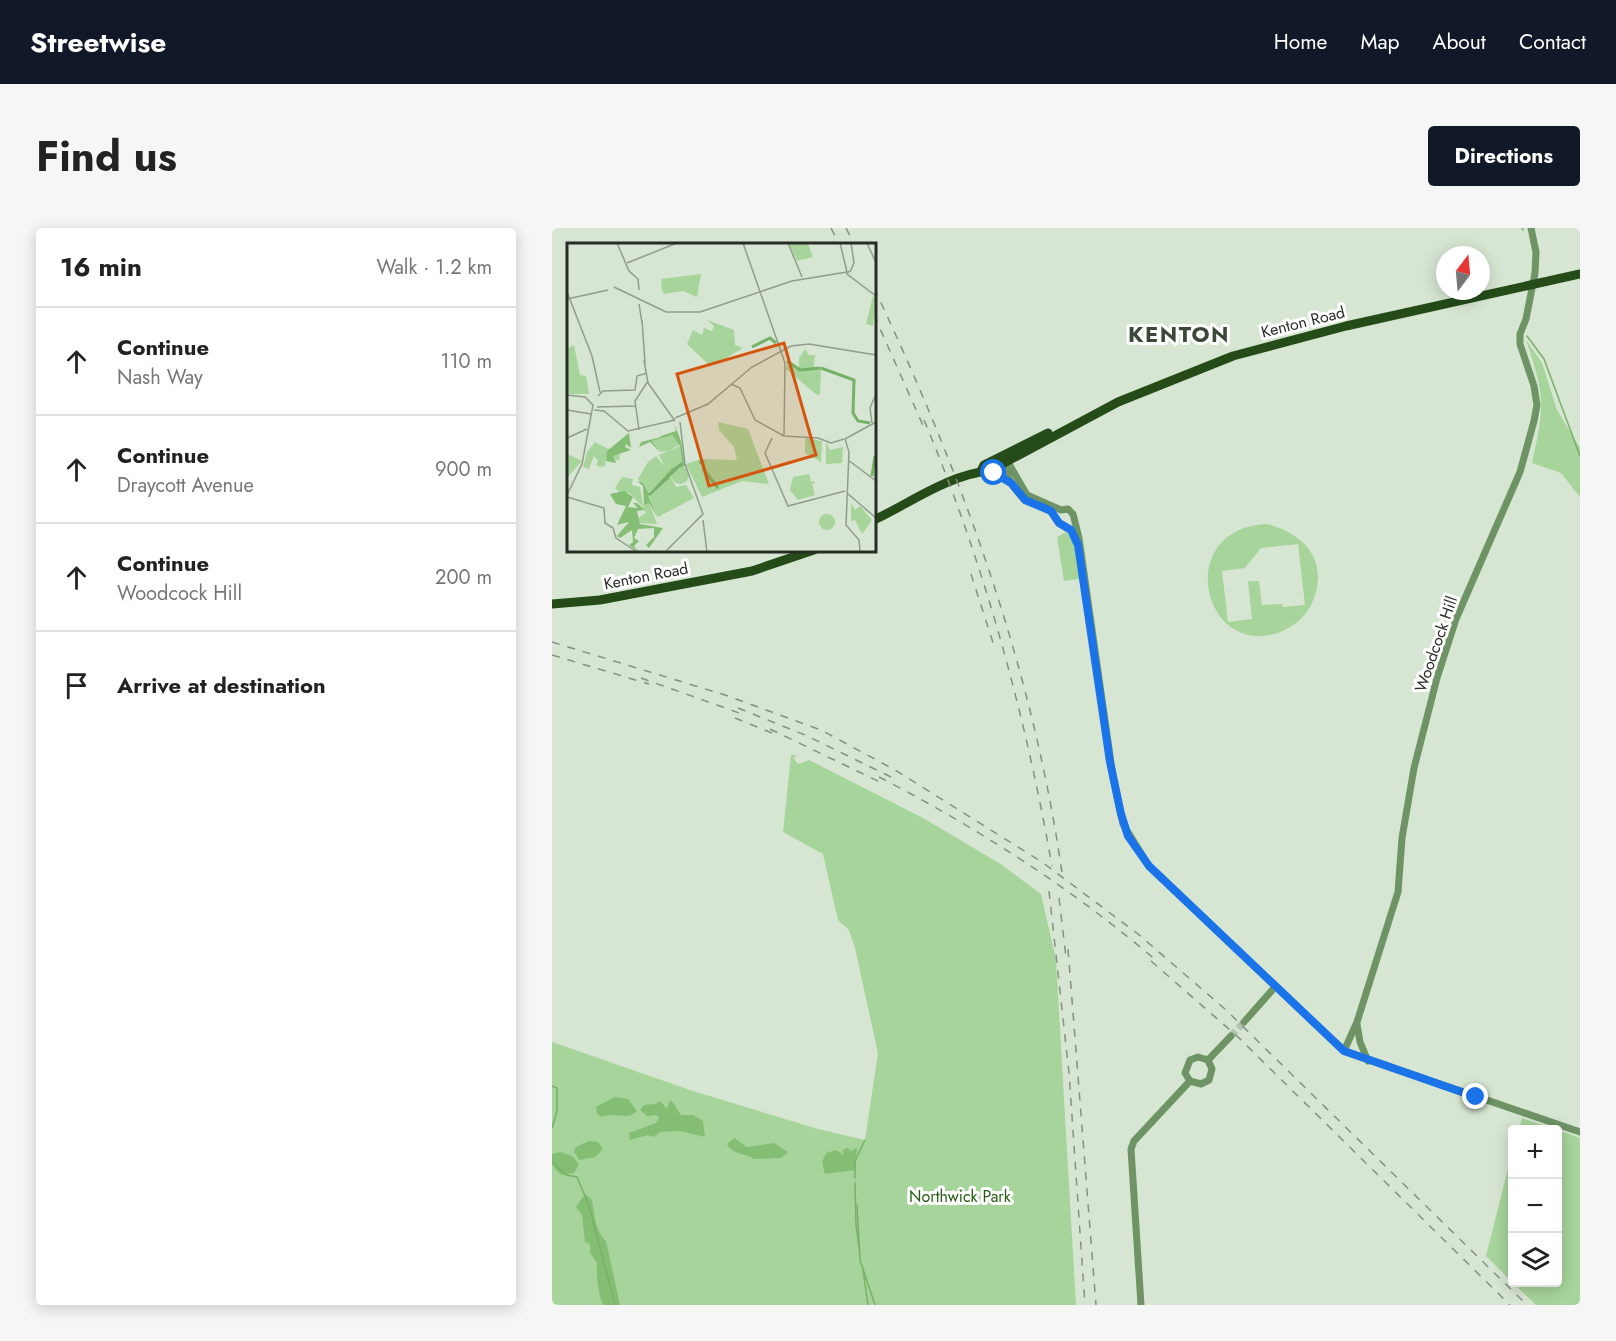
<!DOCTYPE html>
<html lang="en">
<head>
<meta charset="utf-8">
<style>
  :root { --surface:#fff; --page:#f6f6f6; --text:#222; --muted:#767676; --line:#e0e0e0; --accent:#111827 }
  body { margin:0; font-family:Jost,sans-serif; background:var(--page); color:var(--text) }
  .controls { position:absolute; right:18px; bottom:18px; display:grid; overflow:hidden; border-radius:6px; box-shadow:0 3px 15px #0003 }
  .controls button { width:54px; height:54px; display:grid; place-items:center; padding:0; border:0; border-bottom:2px solid var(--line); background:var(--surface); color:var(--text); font:30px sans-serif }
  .compass { position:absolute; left:884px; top:18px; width:54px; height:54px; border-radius:50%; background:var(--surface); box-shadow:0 3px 15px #0003; rotate:16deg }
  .stop { position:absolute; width:18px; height:18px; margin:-14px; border:4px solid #1a73e8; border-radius:50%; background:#fff }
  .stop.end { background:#1a73e8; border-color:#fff; box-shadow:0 2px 6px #0008 }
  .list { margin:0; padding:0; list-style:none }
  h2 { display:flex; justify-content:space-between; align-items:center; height:78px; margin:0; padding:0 24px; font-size:26px }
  h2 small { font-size:20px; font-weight:400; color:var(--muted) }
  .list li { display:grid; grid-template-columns:39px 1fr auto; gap:18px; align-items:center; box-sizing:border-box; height:108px; padding:0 24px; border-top:2px solid var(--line) }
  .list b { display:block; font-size:22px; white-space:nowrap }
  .list p { margin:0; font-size:20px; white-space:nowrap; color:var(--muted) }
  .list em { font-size:20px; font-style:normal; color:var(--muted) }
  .icon { flex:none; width:33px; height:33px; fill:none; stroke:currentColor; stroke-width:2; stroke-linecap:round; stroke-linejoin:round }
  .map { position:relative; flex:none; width:1028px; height:1077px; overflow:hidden; border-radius:6px }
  header { display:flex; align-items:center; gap:36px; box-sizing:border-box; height:84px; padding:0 30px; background:var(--accent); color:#fff }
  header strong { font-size:28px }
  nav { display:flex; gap:33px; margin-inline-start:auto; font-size:21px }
  .intro { display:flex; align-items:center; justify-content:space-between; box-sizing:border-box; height:144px; padding:0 36px }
  h1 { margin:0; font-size:42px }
  .button { padding:15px 27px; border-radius:6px; background:var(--accent); color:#fff; font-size:21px; font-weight:700 }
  main { display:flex; gap:36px; padding:0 36px }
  aside { flex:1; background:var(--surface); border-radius:6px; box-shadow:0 3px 15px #0003 }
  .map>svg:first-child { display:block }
  .green { fill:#a7d49b; fill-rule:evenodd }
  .forest { fill:#84be74 }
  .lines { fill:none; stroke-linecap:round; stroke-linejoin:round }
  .stream { stroke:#77b067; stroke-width:1.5 }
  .minor-tunnel { stroke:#b4c1b0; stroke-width:7; stroke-dasharray:7 3.5; stroke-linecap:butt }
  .minor { stroke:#6e9364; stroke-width:7 }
  .major { stroke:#244b18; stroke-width:9 }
  .rail { stroke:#859082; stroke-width:1.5; stroke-dasharray:8 8; stroke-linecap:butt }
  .route { stroke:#1a73e8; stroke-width:8 }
  .labels { text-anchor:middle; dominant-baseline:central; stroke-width:6; stroke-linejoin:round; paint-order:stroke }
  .street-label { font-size:16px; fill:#272d26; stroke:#fff }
  .park-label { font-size:16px; fill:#255c12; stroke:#fff }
  .district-label { font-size:22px; font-weight:bold; letter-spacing:1.5px; fill:#3b4737; stroke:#fff }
  .inset-river { fill:none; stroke:#77b067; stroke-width:3 }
  .inset-road { fill:none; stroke:#919c8d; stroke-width:1.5 }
  .view { fill:#d5550f; fill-opacity:0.15; stroke:#d5550f; stroke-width:3 }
  .inset-edge { fill:none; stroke:#272d26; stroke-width:3 }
</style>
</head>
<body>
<header>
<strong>Streetwise</strong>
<nav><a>Home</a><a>Map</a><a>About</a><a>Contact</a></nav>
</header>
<div class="intro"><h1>Find us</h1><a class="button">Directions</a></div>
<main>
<aside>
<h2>16 min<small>Walk · 1.2 km</small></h2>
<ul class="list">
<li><svg class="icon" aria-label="ahead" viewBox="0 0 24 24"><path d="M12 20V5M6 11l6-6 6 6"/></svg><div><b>Continue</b><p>Nash Way</p></div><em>110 m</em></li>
<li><svg class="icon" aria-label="ahead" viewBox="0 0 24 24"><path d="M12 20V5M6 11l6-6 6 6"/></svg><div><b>Continue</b><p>Draycott Avenue</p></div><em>900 m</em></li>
<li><svg class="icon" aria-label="ahead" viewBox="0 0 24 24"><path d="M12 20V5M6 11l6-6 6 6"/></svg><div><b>Continue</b><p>Woodcock Hill</p></div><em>200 m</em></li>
<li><svg class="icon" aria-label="arrive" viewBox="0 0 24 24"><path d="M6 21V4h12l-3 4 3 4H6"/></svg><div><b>Arrive at destination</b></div></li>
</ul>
</aside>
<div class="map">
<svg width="1028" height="1077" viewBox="0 0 1028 1077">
  <rect width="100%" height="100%" fill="#d7e6d2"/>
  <g class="green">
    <path d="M974 112 990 135 1005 182 1028 220V269L1009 245 980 235C993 178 993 168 974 112Z"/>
    <path d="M714 296C754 305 779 336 759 377 753 389 741 399 728 404 651 433 620 301 714 296ZM746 316 753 377 731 379 730 376 710 377 707 353H696L700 391 676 394 670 343 693 340 709 320Z"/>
    <path d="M514 304 522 315 527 351 512 353 505 309Z"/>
    <path d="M239 527H244L242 531 246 536 257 532 371 590 447 635 489 666 504 732 524 1077H0V814L141 863 266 901 313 912 326 825 303 720 297 702 286 692 271 626 231 604Z"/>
    <path d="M970 890 1003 901H967Z"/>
    <path d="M1006 902 1028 910V1077H984L961 1055 1005 1054Z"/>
    <path d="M960 925V1054L934 1028Z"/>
  </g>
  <g class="forest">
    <path d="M63 869 76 871 85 883C76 893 64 884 50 889L45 886 44 879Z"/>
    <path d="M108 873 115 881 117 873H120L129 887H141L151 893 153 909 128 903 108 904 102 909 96 907 78 912 77 905 104 895 107 890 105 887 95 888 88 882 92 877 103 876Z"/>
    <path d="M182 910 195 919 222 915 236 924 229 930 202 931C194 925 180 927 175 916Z"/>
    <path d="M37 913 46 914 51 921 43 929 27 932 22 923 24 919Z"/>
    <path d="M305 919 303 942 273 946 270 934 274 925 284 922 291 927V922L295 920 300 923Z"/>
    <path d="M8 924 20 928 27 936 22 945 9 947 0 937V926Z"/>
    <path d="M33 966 40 972C42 984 43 1003 54 1013L68 1077H51C46 1067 44 1045 45 1035L38 1025V1016L33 1014 30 987 24 979Z"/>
  </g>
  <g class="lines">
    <g class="stream">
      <path d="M970 0 971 2"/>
      <path d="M975 108 992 131 1028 228"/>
      <path d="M0 858 5 860V883L0 900"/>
      <path d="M0 934 14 947 25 949 37 978 63 1077"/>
      <path d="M303 950V933L313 912"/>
      <path d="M303 955 304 997 307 1019"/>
      <path d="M305 977 308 1032 323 1077"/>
      <path d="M311 1042 316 1077"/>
    </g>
    <path class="minor-tunnel" d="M679 808 692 794"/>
    <g class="minor">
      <path d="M453 229 475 267 509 282 516 281 521 286 527 310 561 549 571 596 597 638 792 823 1028 904"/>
      <path d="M450 233 459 255 469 268 498 282 507 295 519 302 527 317"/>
      <path d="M437 243 459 255"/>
      <path d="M692 794 723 759"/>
      <path d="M805 796 808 814 816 833"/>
      <path d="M792 823 805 794 846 664 850 610 862 540 885 450 904 391 968 244 982 193 985 177 982 158 968 116V106L974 91 983 45 984 24 979 0"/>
      <path d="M656 832 679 808"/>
      <path d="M638 853 649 856 657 852 660 841 656 832"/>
      <path d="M638 853 633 845 638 832 646 829 656 832"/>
      <path d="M589 1077 579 921 582 913 638 853"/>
    </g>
    <g class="major">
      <path d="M429 243 432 237 496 205"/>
      <path d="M322 292C358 275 398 246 437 243L566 174 681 128 794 98 1028 46"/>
      <path d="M0 376 48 372 200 343 262 322"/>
    </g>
    <g class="rail">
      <path d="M279 0 287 16"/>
      <path d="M294 0 302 16"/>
      <path d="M322 60C410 246 481 441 510 645"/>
      <path d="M322 87 373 202"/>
      <path d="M372 192C432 335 473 485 500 638"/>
      <path d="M419 346 443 421"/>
      <path d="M0 414 173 467 269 502 343 542 490 634 586 706 673 781 975 1077"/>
      <path d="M0 427 97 456"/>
      <path d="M89 450 193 487"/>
      <path d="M186 480 253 507 339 549"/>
      <path d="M183 490 225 507"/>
      <path d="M218 501 332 556"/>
      <path d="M327 549C426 600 522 662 606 734"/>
      <path d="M497 663 517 845 533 1077"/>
      <path d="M507 670 514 729"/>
      <path d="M516 721 544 1077"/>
      <path d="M599 733 686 809 958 1077"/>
    </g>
  </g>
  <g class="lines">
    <path class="route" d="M442 245 459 255 473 272 499 283 507 295 519 302 526 317 558 534 569 586 576 608 597 638 792 823 924 869"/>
  </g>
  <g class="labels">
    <g class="street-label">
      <text transform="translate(751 94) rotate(-14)">Kenton Road</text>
      <text transform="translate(94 348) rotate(-11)">Kenton Road</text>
      <text transform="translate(884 416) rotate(-71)">Woodcock Hill</text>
    </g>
    <g class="park-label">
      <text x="408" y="968">Northwick Park</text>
    </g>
    <g class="district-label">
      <text x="627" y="106">KENTON</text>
    </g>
  </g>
  <g transform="translate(15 15)">
    <rect width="309" height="309" fill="#d7e6d2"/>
    <path d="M222 0 241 1 246 14 230 18ZM134 31 130 54 116 48 97 51 95 48 94 36ZM306 53 309 55 306 83 299 81ZM140 77 167 87 168 102 176 105 151 120 141 121 120 101 126 87 135 92 137 85 145 88 147 83ZM7 102 13 132 19 133 22 151H0V106ZM238 106 242 112H248L247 124H254L253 151 250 152 219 126 220 120 232 126V115ZM151 179 181 186 202 241 175 238 135 254 119 221 134 216 170 217 167 204 152 187ZM105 192 112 202 101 208 94 209 85 198ZM238 195 255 198 254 219 238 210ZM28 199 53 212 52 217 39 215 38 223 33 224 29 222 31 218 27 213 22 226 16 224 20 209ZM259 199 263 207 276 204 275 220 259 221ZM113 203 115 220 81 250 71 236 81 219 89 213 98 224 92 212ZM0 211 15 218 0 235ZM104 232a9 9 0 1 1 18 0a9 9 0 1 1-18 0ZM242 231 244 239 247 238 248 241 245 240 248 252 231 257 223 247 226 234ZM103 233 109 244 119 242 127 255 91 274 81 253ZM55 234 66 236 65 242 73 244 76 262 82 260 90 281 73 280 71 275 79 270 76 264 62 250H53L48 245ZM284 260 288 267 293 263 305 277 295 291 288 277 284 278ZM252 279a8 8 0 1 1 16 0a8 8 0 1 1-16 0Z" fill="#a7d49b"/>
    <path d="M107 180 114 198 118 223 106 227 102 236 81 253 91 275 82 260 77 262 76 243 70 238 76 240 82 251 105 225 115 220 113 203 105 192 85 198 94 210 83 199 72 204 74 199 94 194 90 183 94 193 109 188ZM62 190 64 205 59 201 58 204 64 207 46 213 49 220 39 218 40 208ZM57 248 66 254 61 264 71 265 66 260H70L78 267 70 268 73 281 96 285 82 305 79 302 87 294V285L71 286 67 295 72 298 67 303 71 308 62 302 66 299 65 287 53 295 50 293 62 279 50 282 59 263 49 261 43 251Z" fill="#84be74"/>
    <path class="inset-river" d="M185 104 203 95 209 100M220 118 233 127 253 125M254 125 287 137 286 170 291 178 303 180M132 219 136 220 137 227 151 245M305 233 308 213M82 252 115 220"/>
    <path class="inset-road" d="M50 0 62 28 71 36 72 47M176 0 218 120 217 193M221 0 235 34M273 0 280 29M300 0 309 20M60 20 110 0M282 28 280 31 309 53M283 29 287 20 284 0M47 44 99 69H133M0 49 25 113 33 149M0 56 41 47M72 61 75 80M133 69 225 38 280 29M75 77 78 120M77 117 81 140 108 178M164 141 173 145 188 177 217 193 251 195 264 200 277 196M0 152 18 154 26 162 15 221 0 252M31 153 36 148 68 147 70 133 80 130M30 164 68 163M0 167 24 171M27 167 37 168 61 188 108 177M108 175 141 161 185 124 224 103 242 101 309 112M305 180 303 165 309 151M72 187 68 158 81 138M0 195 20 186M205 195 198 210 221 263 278 248M278 196 282 209 279 282 292 297 293 309M278 196 309 179M281 217 309 238M280 250 309 275M0 254 37 265 38 280 46 285 49 295 70 309M136 277 140 309M100 307 136 271 118 221 113 179"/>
    <path class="view" d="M217 100 249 212 142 243 110 131Z"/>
    <rect width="309" height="309" class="inset-edge"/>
  </g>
</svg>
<div class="controls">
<button>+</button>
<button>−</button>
<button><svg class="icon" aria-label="layers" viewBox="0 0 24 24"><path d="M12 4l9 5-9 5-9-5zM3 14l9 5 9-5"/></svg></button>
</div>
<svg class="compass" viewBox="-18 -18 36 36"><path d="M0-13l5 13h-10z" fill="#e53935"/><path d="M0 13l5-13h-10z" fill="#767676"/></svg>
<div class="stop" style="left:442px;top:245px"></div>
<div class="stop end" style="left:924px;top:869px"></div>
</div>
</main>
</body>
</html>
